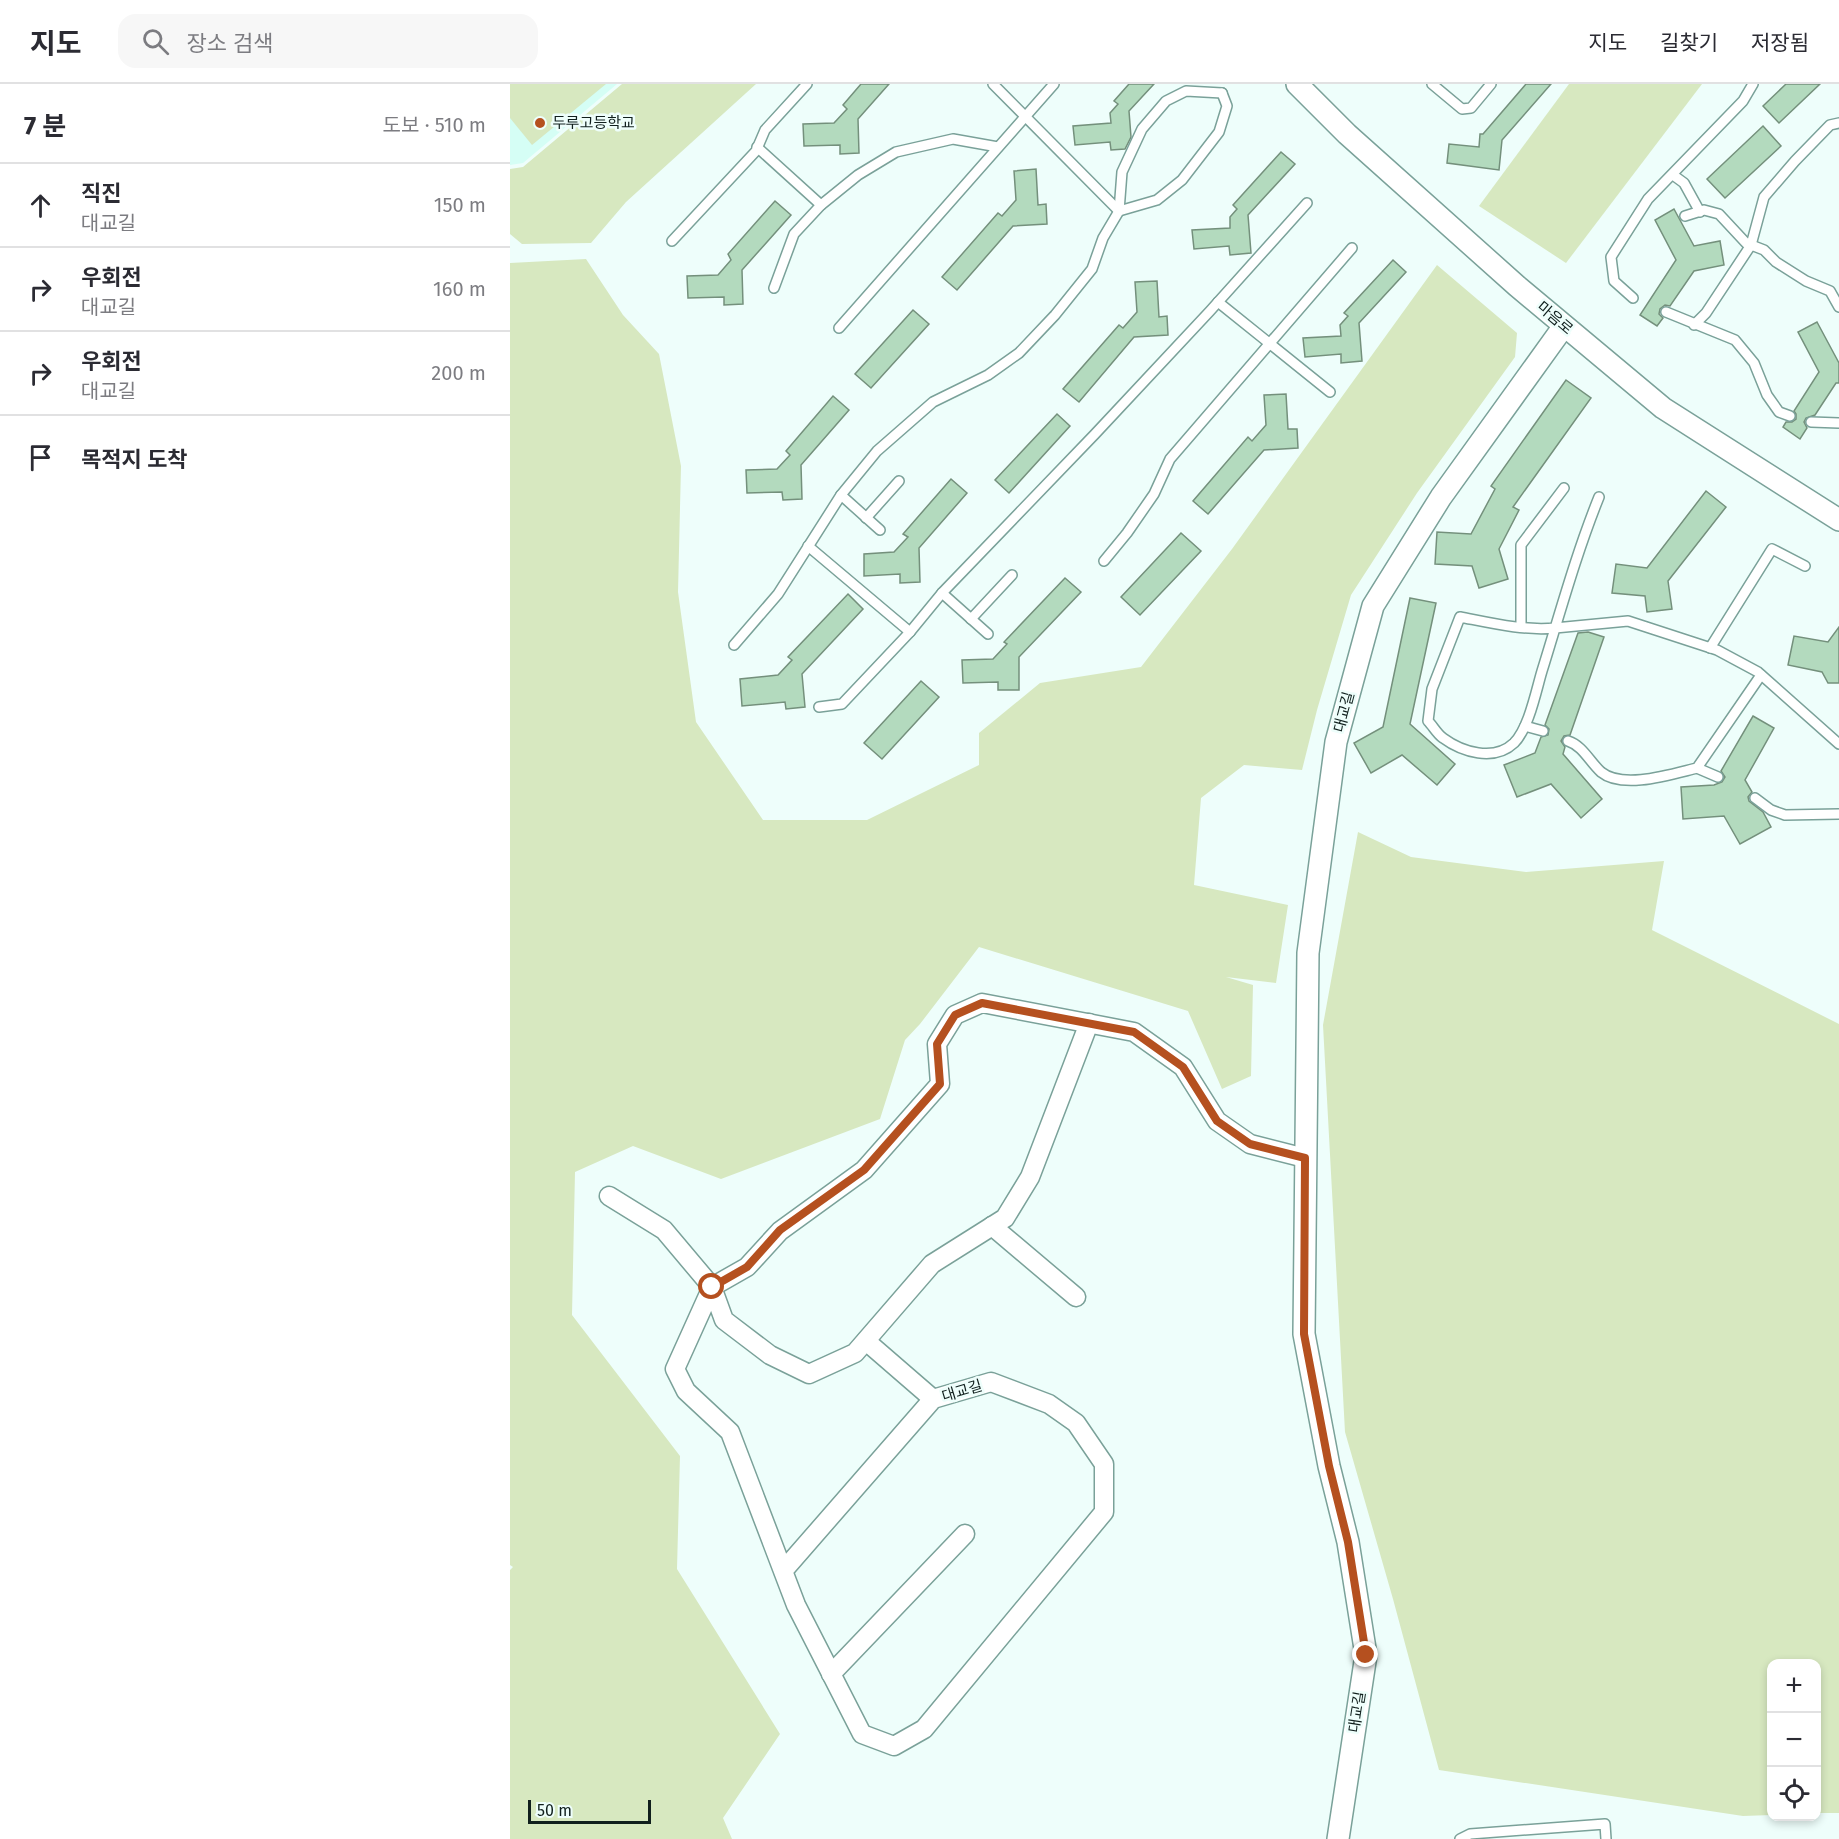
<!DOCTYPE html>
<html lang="ko">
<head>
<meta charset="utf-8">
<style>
  :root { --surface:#fff; --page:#f7f7f7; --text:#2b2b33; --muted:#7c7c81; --line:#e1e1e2 }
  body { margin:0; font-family:"Fira Sans","Noto Sans KR",sans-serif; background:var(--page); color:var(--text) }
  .controls { position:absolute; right:18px; bottom:18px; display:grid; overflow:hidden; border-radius:12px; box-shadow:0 3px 9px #0003 }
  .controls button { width:54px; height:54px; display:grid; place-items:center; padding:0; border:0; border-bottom:2px solid var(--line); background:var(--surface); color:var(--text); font:30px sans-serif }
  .scale { position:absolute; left:18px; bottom:15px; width:123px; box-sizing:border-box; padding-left:6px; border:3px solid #101f1d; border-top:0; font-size:16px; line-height:21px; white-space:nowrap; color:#101f1d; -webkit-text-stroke:4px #eefefb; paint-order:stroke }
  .stop { position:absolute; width:18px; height:18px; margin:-14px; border:4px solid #b5501f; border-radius:50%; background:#fff }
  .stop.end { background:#b5501f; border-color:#fff; box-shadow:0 2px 6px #0008 }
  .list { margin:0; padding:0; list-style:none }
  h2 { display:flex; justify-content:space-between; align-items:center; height:78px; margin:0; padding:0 24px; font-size:26px }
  h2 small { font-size:20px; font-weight:400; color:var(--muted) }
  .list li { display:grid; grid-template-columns:39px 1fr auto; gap:18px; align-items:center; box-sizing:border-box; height:84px; padding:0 24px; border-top:2px solid var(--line) }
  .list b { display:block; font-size:22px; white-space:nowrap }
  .list p { margin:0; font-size:20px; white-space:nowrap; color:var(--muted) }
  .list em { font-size:20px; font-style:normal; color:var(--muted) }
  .icon { flex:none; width:33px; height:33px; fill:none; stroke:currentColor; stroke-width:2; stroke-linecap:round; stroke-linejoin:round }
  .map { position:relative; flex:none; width:1329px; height:1755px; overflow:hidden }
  header { display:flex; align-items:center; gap:36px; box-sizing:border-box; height:84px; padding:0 30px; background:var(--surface); border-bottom:2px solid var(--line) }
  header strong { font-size:28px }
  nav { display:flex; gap:33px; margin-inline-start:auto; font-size:21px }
  .search { width:420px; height:54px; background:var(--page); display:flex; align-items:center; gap:15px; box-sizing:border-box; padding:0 21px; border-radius:18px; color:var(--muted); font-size:22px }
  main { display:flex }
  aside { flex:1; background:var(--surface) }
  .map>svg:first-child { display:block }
  .built { fill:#d5fef5 }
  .green { fill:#d7e8c0 }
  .building { fill:#b3dabe; stroke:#74907c; stroke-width:1.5 }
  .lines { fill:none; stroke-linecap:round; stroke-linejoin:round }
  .service-casing { stroke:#7aa199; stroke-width:12 }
  .minor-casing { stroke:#7aa199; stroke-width:21 }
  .tertiary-casing { stroke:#7aa199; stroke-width:24 }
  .service { stroke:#fff; stroke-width:9 }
  .minor { stroke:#fff; stroke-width:18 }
  .tertiary { stroke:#fff; stroke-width:21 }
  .route { stroke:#b5501f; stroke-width:8 }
  .poi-dot { fill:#b5501f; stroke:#eefefb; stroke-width:2 }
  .labels { text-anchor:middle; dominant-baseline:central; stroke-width:5; stroke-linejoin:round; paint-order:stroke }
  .poi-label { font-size:15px; fill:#101f1d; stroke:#eefefb; text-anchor:start }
  .street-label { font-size:15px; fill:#101f1d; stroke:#eefefb }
</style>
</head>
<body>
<header>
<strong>지도</strong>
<div class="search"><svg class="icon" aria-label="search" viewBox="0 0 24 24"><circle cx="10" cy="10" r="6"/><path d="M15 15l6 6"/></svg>장소 검색</div>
<nav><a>지도</a><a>길찾기</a><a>저장됨</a></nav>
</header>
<main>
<aside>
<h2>7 분<small>도보 · 510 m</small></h2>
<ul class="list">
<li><svg class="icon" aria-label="ahead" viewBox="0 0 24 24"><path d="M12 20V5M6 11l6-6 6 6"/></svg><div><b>직진</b><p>대교길</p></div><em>150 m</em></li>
<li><svg class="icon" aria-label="right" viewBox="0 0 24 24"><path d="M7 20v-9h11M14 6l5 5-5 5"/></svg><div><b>우회전</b><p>대교길</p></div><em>160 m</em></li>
<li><svg class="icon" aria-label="right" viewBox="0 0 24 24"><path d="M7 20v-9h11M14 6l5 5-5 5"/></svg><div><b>우회전</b><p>대교길</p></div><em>200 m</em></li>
<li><svg class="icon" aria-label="arrive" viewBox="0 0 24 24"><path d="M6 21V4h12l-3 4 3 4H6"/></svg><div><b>목적지 도착</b></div></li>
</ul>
</aside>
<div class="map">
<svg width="1329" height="1755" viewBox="0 0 1329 1755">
  <rect width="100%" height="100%" fill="#eefefb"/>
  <path class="built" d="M0 0H107L13 79 0 81Z"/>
  <g class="green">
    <path d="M0 0H96L22 61 0 34Z"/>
    <path d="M112 0H246L116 118 81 159 12 160 0 150V85L13 83Z"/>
    <path d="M1059 0H1192L1056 179 969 122Z"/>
    <path d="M76 175 113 231 149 270 171 382 168 508 186 638 253 736H357L469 681V649L530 599 631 583 722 465 927 181 1007 249 1005 273 907 409 841 511 807 626 792 686 734 681 691 714 684 801 778 821 766 899 716 893 743 901 741 992 712 1005 678 927 469 863 410 940 395 956 370 1035 211 1095 123 1062 65 1088 62 1231 170 1372 167 1485 270 1650 213 1734 222 1755H0V1486L3 1483 0 1481V179Z"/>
    <path d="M848 748 901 773 1016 788 1154 777 1142 846 1329 940V1729H1307L1306 1580H1262L1261 1731 1233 1732 929 1686 883 1515 835 1348 813 941Z"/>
  </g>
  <g class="building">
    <path d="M351 0H379L348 35 349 69 330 70V61L294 62 293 40 324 39 337 25 333 21Z"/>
    <path d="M619 0H644L619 27 621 53 615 65 601 66 600 58 565 61 563 42 601 39 600 29 608 20 604 17Z"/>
    <path d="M1016 0H1041L992 56 989 86 937 79 939 60 969 63 970 50H973Z"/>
    <path d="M1276 0H1310L1269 39 1253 22Z"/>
    <path d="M1253 42 1271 62 1215 114 1197 95Z"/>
    <path d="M771 68 785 80 738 131 741 169 720 171 719 162 684 165 682 146 720 144V133L727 125 723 121Z"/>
    <path d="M526 85 528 121 536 120 537 140 503 142 447 206 432 193 488 129 492 132 506 116 504 87Z"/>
    <path d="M265 117 281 131 232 186 233 220 214 221V213L178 214 177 192 208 191 221 176 218 170Z"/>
    <path d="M1164 125 1184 162 1210 157 1214 181 1184 187 1160 222 1155 221 1150 225 1149 230 1153 234 1147 242 1130 231 1166 176 1145 136Z"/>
    <path d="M883 176 896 188 849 239 852 277 831 279V270L795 273 793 254 831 252 830 241 838 232 834 229Z"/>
    <path d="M647 197 649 233 657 232 658 251 624 253 569 318 553 305 609 241 613 244 627 228 625 198Z"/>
    <path d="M403 226 419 240 361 304 345 290Z"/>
    <path d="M1307 238 1329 279V299H1326L1305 331 1296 334 1294 338 1297 344 1290 355 1273 343 1276 338H1282L1286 335V330L1284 327 1309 288 1288 248Z"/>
    <path d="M1056 296 1081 314 1003 423 1009 426 989 465 998 495 969 504 962 482 925 480 927 448 961 450 985 405 981 402Z"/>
    <path d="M776 310 778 345H787L788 364 754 366 698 430 683 417 738 353 742 357 756 341 754 311Z"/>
    <path d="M323 312 339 326 291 381 292 415 273 416 272 408 237 409 236 386 267 385 280 371 276 367Z"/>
    <path d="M547 330 560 342 499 409 485 396Z"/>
    <path d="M441 395 457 409 409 464 410 498 390 499V490L354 492V470L384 468 398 453 393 450Z"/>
    <path d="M1196 407 1216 423 1158 497 1162 525 1137 528 1135 512 1102 509 1106 480 1137 484Z"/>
    <path d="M671 449 691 467 630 531 611 513Z"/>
    <path d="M555 494 571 508 509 573V606H488V598L453 599 452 576 483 575 497 560 494 558Z"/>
    <path d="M338 510 353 525 292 590 295 623 276 625 275 618 232 622 230 595 268 591 282 576 278 573Z"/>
    <path d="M900 514 926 519 900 640 945 680 927 701 892 671 861 689 844 659 873 643Z"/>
    <path d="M1329 543V599H1318L1312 588 1278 581 1284 552 1318 558Z"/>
    <path d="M1078 548 1094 553 1060 651 1054 652 1051 657 1055 663 1053 670 1092 715 1071 734 1041 700 1007 713 994 681 1025 669 1031 653 1038 651 1039 645 1035 641 1068 549Z"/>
    <path d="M411 597 429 613 372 675 354 659Z"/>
    <path d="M1243 632 1264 644 1235 696 1242 708 1238 713 1239 717 1253 728 1261 743 1230 760 1214 732 1173 735 1171 703 1204 701 1212 698 1215 693 1211 687Z"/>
  </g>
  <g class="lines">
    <defs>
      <g id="service">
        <path d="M483 0 609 127"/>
        <path d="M922 0 952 25 961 24 981 0"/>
        <path d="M247 63 311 121"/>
        <path d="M1163 91 1174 99 1190 128"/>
        <path d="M609 127 647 116 672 96 709 48 717 22 712 9"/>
        <path d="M1175 132 1194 126 1209 130 1236 159 1254 166 1266 178 1296 197 1320 207 1329 223"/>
        <path d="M162 157 246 67 255 46 297 0"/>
        <path d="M264 204 284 150 311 121 348 91 386 68 443 55 488 63"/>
        <path d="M1123 214 1104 197 1101 173 1138 115 1233 17 1243 0"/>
        <path d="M708 218 820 308"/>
        <path d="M1156 228 1225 256 1244 279 1257 311 1269 328 1280 332"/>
        <path d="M1184 241 1196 229 1241 161 1254 113 1285 77 1320 41 1329 39"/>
        <path d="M329 244 544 0"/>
        <path d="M1301 338 1329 339"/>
        <path d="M331 411 370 446"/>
        <path d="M1089 413C1066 470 1050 529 1032 587 1026 607 1019 644 1004 659 984 678 952 668 933 654 927 650 923 642 918 637L922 605 950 533C981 539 1014 547 1045 544L1118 537 1207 566 1248 588 1329 660"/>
        <path d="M356 434 389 397"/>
        <path d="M298 462 400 548"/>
        <path d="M594 477 617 449 644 410 660 375 842 164"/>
        <path d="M432 509 478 550"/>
        <path d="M461 535 502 491"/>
        <path d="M1011 542V461L1054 404"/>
        <path d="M224 561 268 510 331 411 367 367 423 318 478 291 509 269 545 231 582 185 593 154 609 127 612 88 632 45 656 17 676 7 712 9"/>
        <path d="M1200 564 1262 465 1295 482"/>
        <path d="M309 623 332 620 400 548 432 509 585 350 700 227 797 119"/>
        <path d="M1015 642 1033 647"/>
        <path d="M1058 657C1073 662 1079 677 1091 688 1113 706 1162 690 1187 684L1251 591"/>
        <path d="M1187 684 1208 693"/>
        <path d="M1245 714 1261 726 1275 731 1329 730"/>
        <path d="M950 1755 960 1750 1095 1740 1096 1755"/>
      </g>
      <g id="minor">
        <path d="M99 1112 154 1146 202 1203 214 1236 260 1271 299 1290 345 1269 422 1180 495 1134 520 1093 579 939"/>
        <path d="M482 1142 566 1213"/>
        <path d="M356 1257 423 1315"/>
        <path d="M273 1487 423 1315 481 1298 539 1320 566 1339 594 1380V1428L414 1645 384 1662 352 1650 286 1521 220 1348 176 1307 165 1285 202 1203 237 1183 270 1147 354 1086 430 1000 427 960 445 931 472 919 624 948 673 983 707 1037 740 1060 795 1074"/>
        <path d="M321 1590 455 1450"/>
      </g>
      <g id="tertiary">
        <path d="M787 0 837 50 1007 202 1153 324 1329 436"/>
        <path d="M828 1755 856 1571 838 1458 819 1382 794 1250 798 869 826 658 863 522 931 413 1054 242"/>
      </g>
    </defs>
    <use href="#service" class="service-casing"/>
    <use href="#minor" class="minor-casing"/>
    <use href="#tertiary" class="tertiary-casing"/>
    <use href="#service" class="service"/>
    <use href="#minor" class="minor"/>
    <use href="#tertiary" class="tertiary"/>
  </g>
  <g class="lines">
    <path class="route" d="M202 1203 237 1183 270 1146 354 1086 430 1000 427 960 445 931 472 919 624 948 673 983 707 1037 740 1060 795 1074 794 1250 819 1382 838 1458 856 1571"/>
  </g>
  <circle class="poi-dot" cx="30" cy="39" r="6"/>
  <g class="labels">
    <g class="poi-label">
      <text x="42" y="39">두루고등학교</text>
    </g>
    <g class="street-label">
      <text transform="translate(1045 234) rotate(40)">마음로</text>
      <text transform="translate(834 628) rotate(-75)">대교길</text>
      <text transform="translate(452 1307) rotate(-17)">대교길</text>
      <text transform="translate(847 1628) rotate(-81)">대교길</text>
    </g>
  </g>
</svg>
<div class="controls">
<button>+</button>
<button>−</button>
<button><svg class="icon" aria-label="locate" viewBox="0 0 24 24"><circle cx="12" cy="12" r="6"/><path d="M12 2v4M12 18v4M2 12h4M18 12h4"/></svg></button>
</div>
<div class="scale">50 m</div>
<div class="stop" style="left:202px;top:1203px"></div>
<div class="stop end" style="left:856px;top:1571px"></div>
</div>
</main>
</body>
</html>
